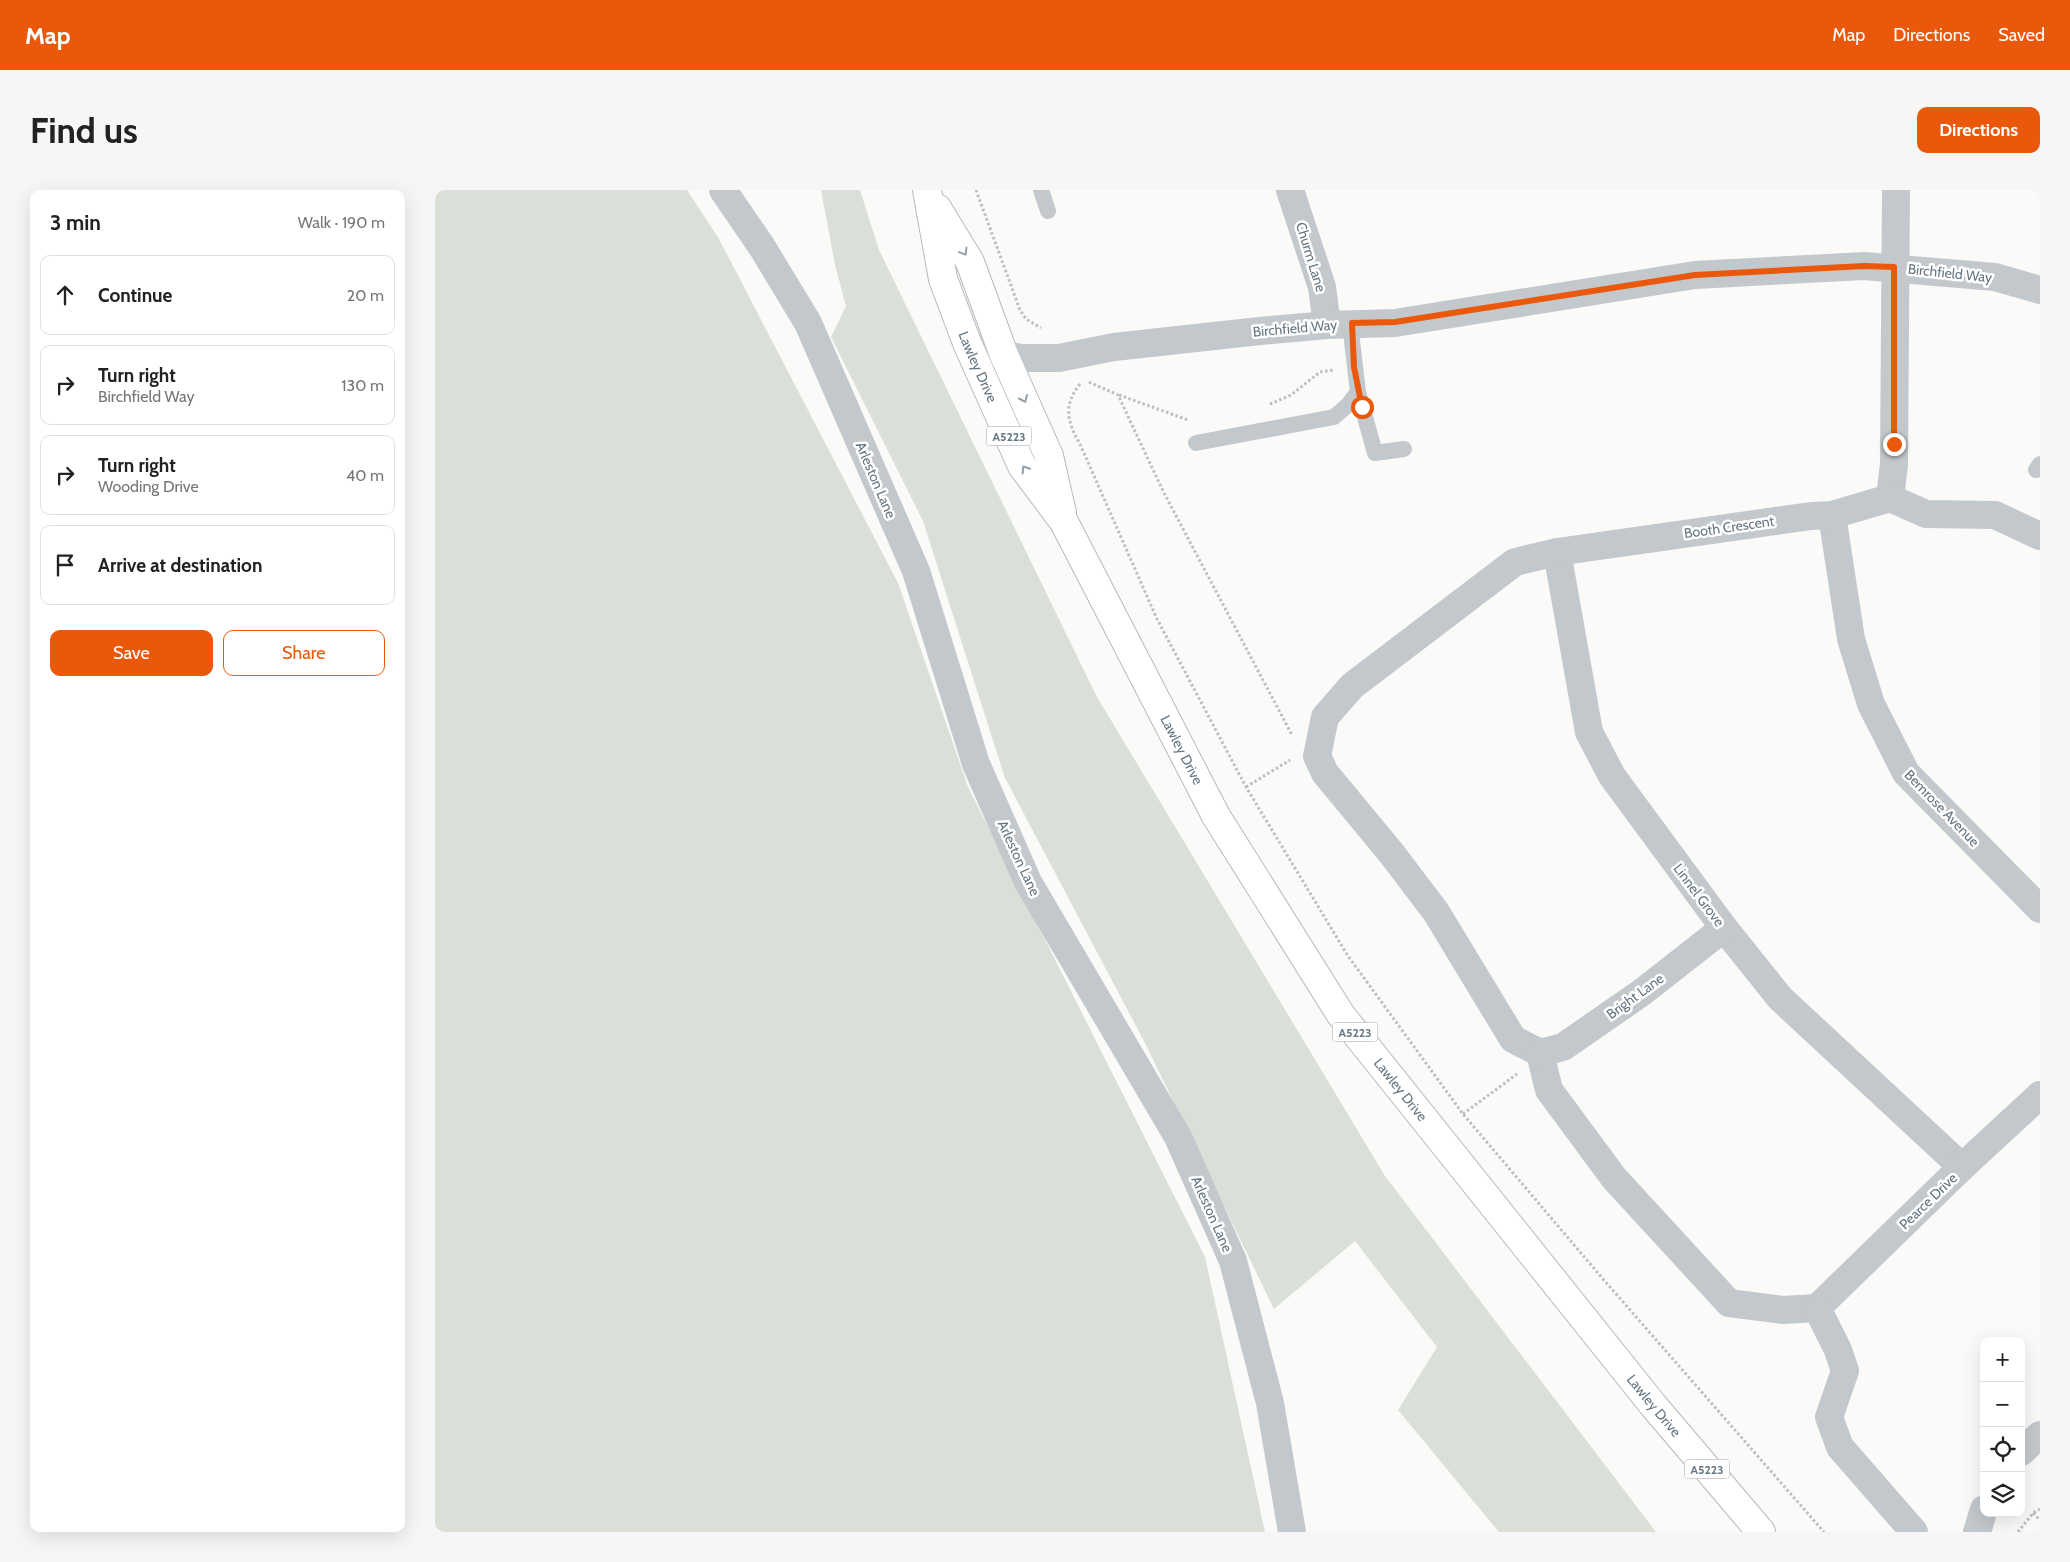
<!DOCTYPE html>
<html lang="en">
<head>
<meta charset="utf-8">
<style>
  :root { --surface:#fff; --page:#f6f6f6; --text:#222; --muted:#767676; --line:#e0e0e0; --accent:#ea580c }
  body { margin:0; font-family:Cabin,sans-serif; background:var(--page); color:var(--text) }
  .controls { position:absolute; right:15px; bottom:15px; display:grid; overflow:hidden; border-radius:10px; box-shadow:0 5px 20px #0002 }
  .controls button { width:45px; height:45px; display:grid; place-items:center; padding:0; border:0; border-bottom:1px solid var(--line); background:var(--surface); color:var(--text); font:25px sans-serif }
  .stop { position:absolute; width:15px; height:15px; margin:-11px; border:4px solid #ea580c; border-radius:50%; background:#fff }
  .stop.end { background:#ea580c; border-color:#fff; box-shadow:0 1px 5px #0008 }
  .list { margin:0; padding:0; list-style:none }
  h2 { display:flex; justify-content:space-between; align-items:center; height:65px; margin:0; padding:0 20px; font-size:21px }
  h2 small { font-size:16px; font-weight:400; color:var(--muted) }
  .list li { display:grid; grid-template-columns:32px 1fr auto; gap:15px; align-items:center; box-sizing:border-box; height:80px; margin:0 10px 10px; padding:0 10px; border:1px solid var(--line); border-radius:10px }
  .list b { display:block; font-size:19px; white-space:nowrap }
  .list p { margin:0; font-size:16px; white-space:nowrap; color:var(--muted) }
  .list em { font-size:16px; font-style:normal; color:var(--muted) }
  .actions { display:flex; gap:10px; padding:15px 20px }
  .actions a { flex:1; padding:11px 0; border:1px solid var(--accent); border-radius:10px; text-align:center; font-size:18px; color:var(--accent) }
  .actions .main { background:var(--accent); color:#fff }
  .icon { flex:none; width:28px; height:28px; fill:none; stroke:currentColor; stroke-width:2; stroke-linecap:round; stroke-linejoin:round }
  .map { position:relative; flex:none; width:1605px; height:1342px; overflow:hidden; border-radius:10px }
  header { display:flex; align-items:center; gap:30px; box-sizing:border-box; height:70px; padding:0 25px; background:var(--accent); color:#fff }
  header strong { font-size:24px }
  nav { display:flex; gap:28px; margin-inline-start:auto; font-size:18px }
  .intro { display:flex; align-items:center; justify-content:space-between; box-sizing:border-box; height:120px; padding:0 30px }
  h1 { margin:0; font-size:35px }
  .button { padding:12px 22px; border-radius:10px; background:var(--accent); color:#fff; font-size:18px; font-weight:700 }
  main { display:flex; gap:30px; padding:0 30px }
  aside { flex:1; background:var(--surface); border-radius:10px; box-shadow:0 5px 20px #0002 }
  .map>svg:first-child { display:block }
  .green { fill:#dadfd7 }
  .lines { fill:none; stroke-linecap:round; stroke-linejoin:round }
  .primary-casing { stroke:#b5babe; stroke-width:30 }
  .path { stroke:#bbbfc2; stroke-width:3; stroke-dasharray:2.5 2.5; stroke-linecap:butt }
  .service { stroke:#c3c8cc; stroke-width:16 }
  .minor { stroke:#c3c8cc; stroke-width:28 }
  .primary { stroke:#fff; stroke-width:28 }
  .oneway { stroke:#939fa8 }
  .route { stroke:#ea580c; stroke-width:6 }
  .labels { text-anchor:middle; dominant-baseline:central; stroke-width:5; stroke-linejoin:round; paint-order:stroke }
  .shield { fill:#fff; stroke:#939fa8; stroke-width:1 }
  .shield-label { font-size:12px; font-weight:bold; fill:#657683 }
  .street-label { font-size:14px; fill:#657683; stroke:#fff }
</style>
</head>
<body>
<header>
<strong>Map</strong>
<nav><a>Map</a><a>Directions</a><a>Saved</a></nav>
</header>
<div class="intro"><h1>Find us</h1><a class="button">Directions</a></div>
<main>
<aside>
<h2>3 min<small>Walk · 190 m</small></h2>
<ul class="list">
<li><svg class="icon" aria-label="ahead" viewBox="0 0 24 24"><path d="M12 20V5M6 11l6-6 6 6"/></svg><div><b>Continue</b></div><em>20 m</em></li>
<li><svg class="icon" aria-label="right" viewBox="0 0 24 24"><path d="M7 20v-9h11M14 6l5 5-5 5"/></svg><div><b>Turn right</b><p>Birchfield Way</p></div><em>130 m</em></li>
<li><svg class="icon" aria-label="right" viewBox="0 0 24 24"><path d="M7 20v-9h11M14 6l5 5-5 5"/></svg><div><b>Turn right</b><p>Wooding Drive</p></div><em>40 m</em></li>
<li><svg class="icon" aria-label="arrive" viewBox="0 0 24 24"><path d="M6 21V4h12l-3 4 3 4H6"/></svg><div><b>Arrive at destination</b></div></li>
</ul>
<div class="actions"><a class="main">Save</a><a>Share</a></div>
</aside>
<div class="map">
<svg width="1605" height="1342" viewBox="0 0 1605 1342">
  <rect width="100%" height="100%" fill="#fafaf8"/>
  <g class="green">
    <path d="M0 0H252L284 49 463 393 533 597 770 1067 830 1342H0Z"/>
    <path d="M386 0H425L444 60 662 507 950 986 1221 1342H1064L963 1220 1002 1157 920 1051 839 1119 711 855 570 588 488 331 396 147 411 116 400 75Z"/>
  </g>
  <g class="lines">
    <defs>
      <g id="primary">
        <path id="s1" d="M492 0 508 89 532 153 587 276 629 332 781 626 906 825 1218 1215 1326 1342"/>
        <path d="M502 18 535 72 569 165 614 266 627 323"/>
      </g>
    </defs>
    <use href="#primary" class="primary-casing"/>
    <g class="path">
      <path d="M541 0 585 120 591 129 606 138"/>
      <path d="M654 192 683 205 728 301 857 545"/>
      <path d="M645 194C628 215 632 232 645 254L722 429 811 597 913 766 1028 924 1168 1089 1389 1342"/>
      <path d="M684 205 753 230"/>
      <path d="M835 214 856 205 885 182 899 180"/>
      <path d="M811 597 855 570"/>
      <path d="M1028 924 1082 884"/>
      <path d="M1598 1323 1605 1330"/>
      <path d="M1583 1342 1598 1323 1605 1319"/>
    </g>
    <g class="service">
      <path d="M606 0 613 21"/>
      <path d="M923 202 940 263 969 259"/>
      <path d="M761 253 899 227 913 215 923 202 917 151V133"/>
      <path d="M1601 280 1605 274"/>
    </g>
    <g class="minor">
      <path d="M288 0 327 57 373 133 481 381 541 574 593 692 743 947 798 1071 835 1213 857 1342"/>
      <path d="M855 0 887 97 892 135"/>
      <path d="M532 153 569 165 587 168H624L679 157 825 141 892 135 960 133 1260 85 1429 76 1560 87 1605 100"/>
      <path d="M1455 308 1459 274 1461 0"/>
      <path d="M1397 325 1416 449 1436 514 1471 583 1605 719"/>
      <path d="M1122 362 1154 542 1177 586 1289 738 1345 808 1527 977"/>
      <path d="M1105 863 1078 849 1001 722 957 664 890 583 882 566 890 527 917 496 1080 372 1122 362 1376 326 1397 325 1455 308 1491 324 1560 325 1605 346"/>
      <path d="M1105 863 1114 900 1179 988 1294 1113 1348 1120 1382 1118"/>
      <path d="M1105 863 1128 857 1206 803 1289 738"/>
      <path d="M1382 1118 1527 977 1605 905"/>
      <path d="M1382 1118 1403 1160 1410 1181 1394 1227 1405 1257 1479 1342"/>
      <path d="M1586 1262 1605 1245"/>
      <path d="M1542 1342 1549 1319"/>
    </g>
    <use href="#primary" class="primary"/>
  </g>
  <defs><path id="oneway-chevron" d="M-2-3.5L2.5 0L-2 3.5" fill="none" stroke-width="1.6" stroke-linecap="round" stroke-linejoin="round" transform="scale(1.25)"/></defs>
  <g class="oneway">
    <use href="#oneway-chevron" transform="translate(529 62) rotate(59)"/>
    <use href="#oneway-chevron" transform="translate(589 209) rotate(66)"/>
    <use href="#oneway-chevron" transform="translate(590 279) rotate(-123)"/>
  </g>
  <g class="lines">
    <path class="route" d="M927 217 919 177 917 133 960 132 1260 85 1429 76 1459 77V254"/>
  </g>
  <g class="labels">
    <g class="shield">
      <rect x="551.5" y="236.5" width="45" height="19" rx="4"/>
      <rect x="897.5" y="832.5" width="45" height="19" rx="4"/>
      <rect x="1249.5" y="1269.5" width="45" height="19" rx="4"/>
    </g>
    <g class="shield-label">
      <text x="574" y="246">A5223</text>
      <text x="920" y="842">A5223</text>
      <text x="1272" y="1279">A5223</text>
    </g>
    <g class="street-label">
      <text transform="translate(876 67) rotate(73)">Churm Lane</text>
      <text transform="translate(1515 83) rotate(6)">Birchfield Way</text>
      <text transform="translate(860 138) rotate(-5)">Birchfield Way</text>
      <text stroke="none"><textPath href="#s1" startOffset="185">Lawley Drive</textPath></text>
      <text transform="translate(441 290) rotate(67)">Arleston Lane</text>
      <text transform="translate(1294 337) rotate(-8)">Booth Crescent</text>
      <text stroke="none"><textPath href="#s1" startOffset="620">Lawley Drive</textPath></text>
      <text transform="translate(1507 618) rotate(46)">Bemrose Avenue</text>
      <text transform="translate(584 668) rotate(65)">Arleston Lane</text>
      <text transform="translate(1264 705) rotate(53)">Linnel Grove</text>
      <text transform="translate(1200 806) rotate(-36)">Bright Lane</text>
      <text stroke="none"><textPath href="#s1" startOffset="1025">Lawley Drive</textPath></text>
      <text transform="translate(1493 1011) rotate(-44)">Pearce Drive</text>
      <text transform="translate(777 1024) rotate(66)">Arleston Lane</text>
      <text stroke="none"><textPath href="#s1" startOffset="1430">Lawley Drive</textPath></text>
    </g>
  </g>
</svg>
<div class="controls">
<button>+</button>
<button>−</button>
<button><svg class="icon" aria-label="locate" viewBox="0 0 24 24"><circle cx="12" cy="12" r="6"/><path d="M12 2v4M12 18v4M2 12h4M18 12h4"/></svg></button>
<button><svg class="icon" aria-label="layers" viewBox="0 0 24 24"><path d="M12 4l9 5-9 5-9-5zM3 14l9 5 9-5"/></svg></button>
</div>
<div class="stop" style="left:927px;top:217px"></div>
<div class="stop end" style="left:1459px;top:254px"></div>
</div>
</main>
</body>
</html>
